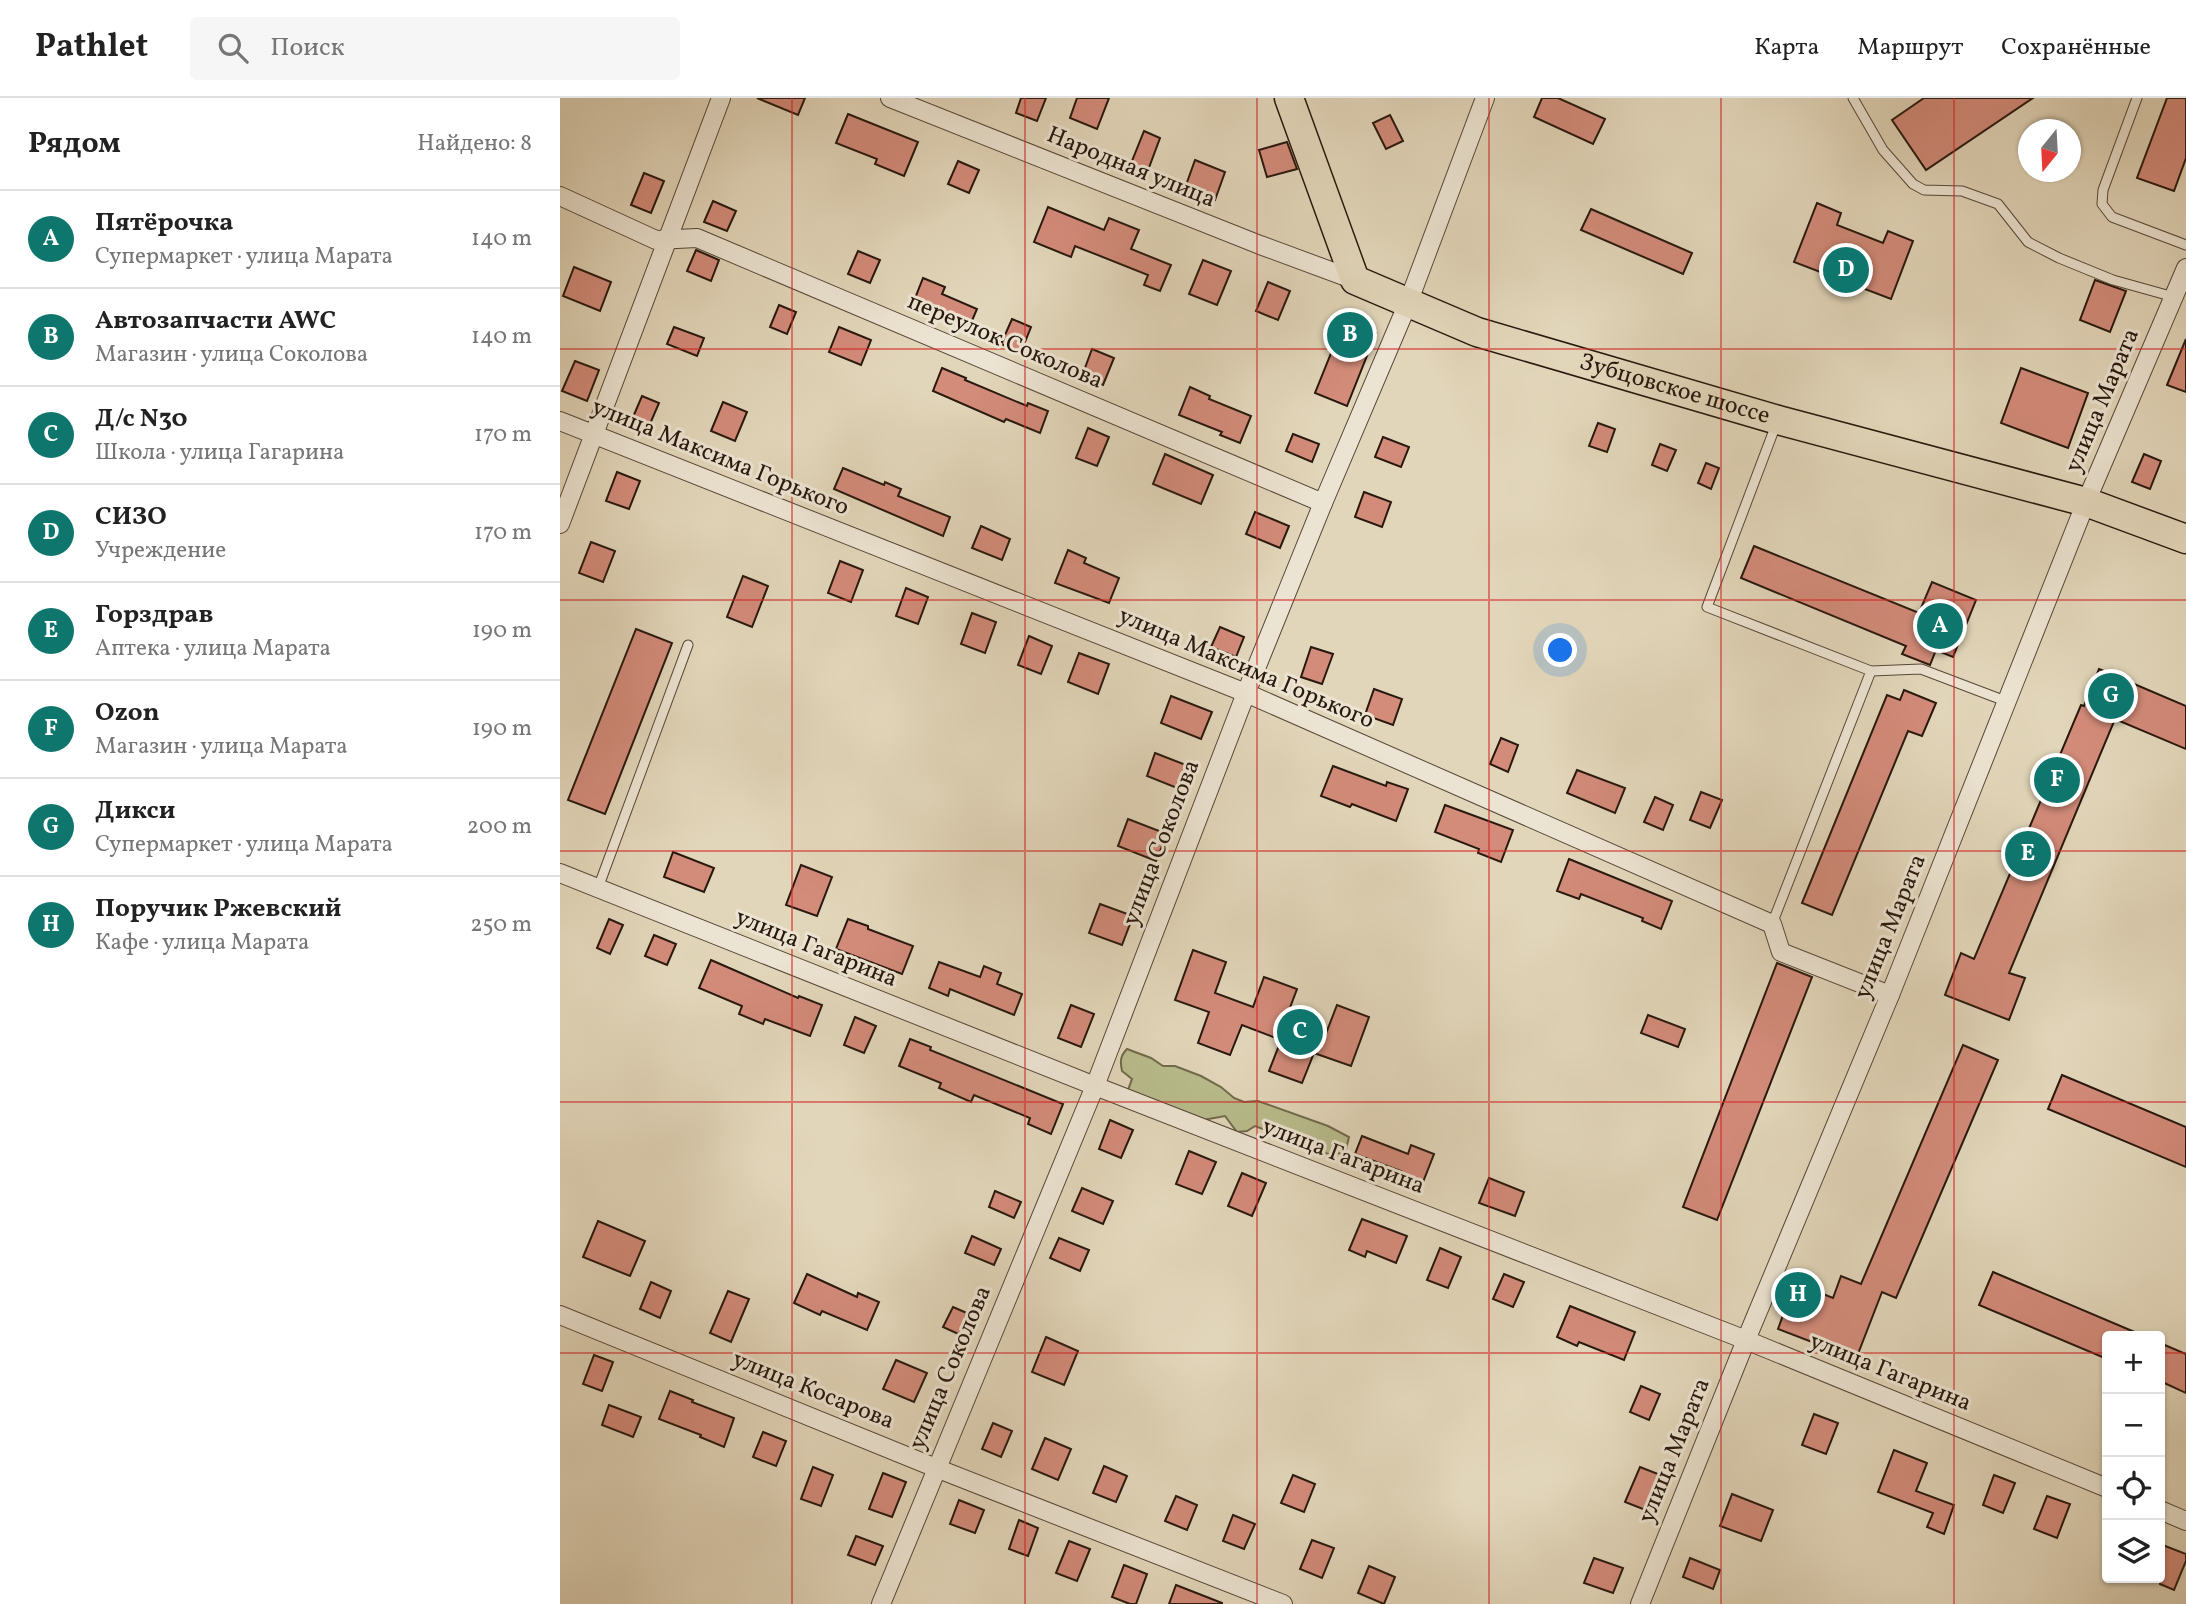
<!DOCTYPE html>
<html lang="ru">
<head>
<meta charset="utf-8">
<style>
  :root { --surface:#fff; --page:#f6f6f6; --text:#222; --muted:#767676; --line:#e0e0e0; --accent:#0f766e }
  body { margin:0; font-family:Vollkorn,serif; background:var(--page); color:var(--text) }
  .controls { position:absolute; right:21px; bottom:21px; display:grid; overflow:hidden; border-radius:7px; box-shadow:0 2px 5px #0004 }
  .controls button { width:63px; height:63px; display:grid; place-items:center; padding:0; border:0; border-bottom:2px solid var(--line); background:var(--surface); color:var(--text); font:35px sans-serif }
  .compass { position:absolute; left:1458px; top:21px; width:63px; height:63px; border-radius:50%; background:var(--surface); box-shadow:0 2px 5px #0004; rotate:198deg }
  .you { position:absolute; left:1001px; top:553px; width:24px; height:24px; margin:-18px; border:5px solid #fff; border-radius:50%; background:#1a73e8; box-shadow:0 0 0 10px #1a73e833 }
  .badge { display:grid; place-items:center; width:46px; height:46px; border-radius:50%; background:var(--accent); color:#fff; font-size:23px; font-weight:700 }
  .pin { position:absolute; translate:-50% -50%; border:4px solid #fff; box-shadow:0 2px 7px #0006 }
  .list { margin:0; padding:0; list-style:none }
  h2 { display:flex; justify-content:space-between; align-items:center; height:91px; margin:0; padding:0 28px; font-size:30px }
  h2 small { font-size:23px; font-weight:400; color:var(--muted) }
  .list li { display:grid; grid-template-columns:46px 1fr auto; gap:21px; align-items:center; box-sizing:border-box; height:98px; padding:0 28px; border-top:2px solid var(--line) }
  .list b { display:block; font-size:26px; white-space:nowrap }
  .list p { margin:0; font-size:23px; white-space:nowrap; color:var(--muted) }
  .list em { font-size:23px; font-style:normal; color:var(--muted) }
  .icon { flex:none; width:38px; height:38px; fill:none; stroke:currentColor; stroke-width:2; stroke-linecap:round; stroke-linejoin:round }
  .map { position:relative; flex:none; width:1626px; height:1506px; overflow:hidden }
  header { display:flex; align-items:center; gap:42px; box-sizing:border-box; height:98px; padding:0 35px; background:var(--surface); border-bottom:2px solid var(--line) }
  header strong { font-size:33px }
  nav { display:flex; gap:38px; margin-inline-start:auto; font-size:24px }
  .search { width:490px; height:63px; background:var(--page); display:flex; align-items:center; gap:18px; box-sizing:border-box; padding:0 24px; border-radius:7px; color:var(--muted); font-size:26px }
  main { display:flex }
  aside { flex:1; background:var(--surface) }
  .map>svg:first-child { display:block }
  .green { fill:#b8bc8c; stroke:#706a4c; stroke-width:2 }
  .building { fill:#d38b7a; stroke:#28180d; stroke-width:2 }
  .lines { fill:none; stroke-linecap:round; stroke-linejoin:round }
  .lane-casing { stroke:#564838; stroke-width:11 }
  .street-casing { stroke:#564838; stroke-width:20 }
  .primary-casing { stroke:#28180d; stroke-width:31 }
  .lane { stroke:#ece4d2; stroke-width:9 }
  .street { stroke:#ece4d2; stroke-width:18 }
  .primary { stroke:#e2d6ba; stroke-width:28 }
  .grid { fill:none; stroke:#d62828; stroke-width:2; stroke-opacity:0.55 }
  .labels { text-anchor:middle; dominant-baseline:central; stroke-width:6; stroke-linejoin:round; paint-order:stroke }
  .street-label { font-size:24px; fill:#28180d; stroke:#ece4d2 }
</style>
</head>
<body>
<header>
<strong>Pathlet</strong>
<div class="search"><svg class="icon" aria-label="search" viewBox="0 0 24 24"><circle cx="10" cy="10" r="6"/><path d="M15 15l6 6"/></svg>Поиск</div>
<nav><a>Карта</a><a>Маршрут</a><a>Сохранённые</a></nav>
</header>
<main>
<aside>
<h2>Рядом<small>Найдено: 8</small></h2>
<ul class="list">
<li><span class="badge">A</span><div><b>Пятёрочка</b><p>Супермаркет · улица Марата</p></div><em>140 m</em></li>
<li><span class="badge">B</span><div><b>Автозапчасти AWC</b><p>Магазин · улица Соколова</p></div><em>140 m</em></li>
<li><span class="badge">C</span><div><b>Д/с N30</b><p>Школа · улица Гагарина</p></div><em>170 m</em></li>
<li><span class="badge">D</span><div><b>СИЗО</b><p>Учреждение</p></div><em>170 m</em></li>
<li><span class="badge">E</span><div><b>Горздрав</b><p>Аптека · улица Марата</p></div><em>190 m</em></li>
<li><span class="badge">F</span><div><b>Ozon</b><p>Магазин · улица Марата</p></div><em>190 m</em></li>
<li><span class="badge">G</span><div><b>Дикси</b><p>Супермаркет · улица Марата</p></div><em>200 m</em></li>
<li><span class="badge">H</span><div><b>Поручик Ржевский</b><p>Кафе · улица Марата</p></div><em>250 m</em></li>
</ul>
</aside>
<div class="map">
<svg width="1626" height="1506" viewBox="0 0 1626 1506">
  <rect width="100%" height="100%" fill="#e2d6ba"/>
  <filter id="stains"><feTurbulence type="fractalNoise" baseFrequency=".00286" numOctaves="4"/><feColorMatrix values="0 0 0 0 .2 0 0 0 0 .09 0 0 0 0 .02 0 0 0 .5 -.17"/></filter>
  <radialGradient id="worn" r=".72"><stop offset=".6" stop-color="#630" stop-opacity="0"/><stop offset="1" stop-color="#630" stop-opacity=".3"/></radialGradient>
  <path class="green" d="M567 951 591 960 603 968H615L641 978 661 989 674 1000 684 1004 698 1003 768 1028 789 1039 785 1055 768 1056 695 1028 687 1033 677 1034 665 1018 643 1022 568 992 572 981 562 973C560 964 560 958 567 951Z"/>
  <g class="building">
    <path d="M197 0H245L238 17Z"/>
    <path d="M461 0H486L477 23 456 15Z"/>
    <path d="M517 0H549L537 31 510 20Z"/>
    <path d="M982 0H998L1045 21 1033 46 974 19Z"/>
    <path d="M1364 0H1473L1366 72 1332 22Z"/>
    <path d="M1607 0H1626V60L1614 93 1577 80Z"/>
    <path d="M288 16 358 44 344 78 315 66 317 61 276 45Z"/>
    <path d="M830 17 843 43 826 51 813 25Z"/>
    <path d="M584 33 600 40 587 75 570 68Z"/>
    <path d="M727 44 737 71 707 79 699 52Z"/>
    <path d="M635 62 665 74 655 102 625 90Z"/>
    <path d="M398 63 419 72 409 95 388 86Z"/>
    <path d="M84 75 104 83 91 115 71 107Z"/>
    <path d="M153 103 176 113 167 133 144 124Z"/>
    <path d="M1257 105 1281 115 1277 127 1323 145 1328 133 1353 143 1331 201 1234 164Z"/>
    <path d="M488 109 544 132 549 120 579 132 571 151 611 167 600 193 584 187 588 177 515 148 511 159 474 144Z"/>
    <path d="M1031 111 1132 155 1123 176 1021 132Z"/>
    <path d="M136 152 159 162 151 183 127 173Z"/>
    <path d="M298 153 320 162 310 185 288 176Z"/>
    <path d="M643 162 671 173 657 207 629 196Z"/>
    <path d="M14 169 51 184 40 213 3 198Z"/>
    <path d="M363 180 385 189 382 196 417 211 408 232 352 208Z"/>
    <path d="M1535 182 1566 193 1550 234 1520 222Z"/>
    <path d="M708 184 730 193 718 222 696 213Z"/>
    <path d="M219 207 236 214 227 236 210 229Z"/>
    <path d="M452 221 471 229 461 254 441 246Z"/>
    <path d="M784 223 816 235 787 308 755 295Z"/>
    <path d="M114 229 144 240 137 258 107 246Z"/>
    <path d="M279 229 311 242 301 267 269 254Z"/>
    <path d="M1626 241V294L1607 287Z"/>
    <path d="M532 251 554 260 543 287 522 278Z"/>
    <path d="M15 263 39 272 27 303 2 293Z"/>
    <path d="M382 270 406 280 405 282 467 308 468 305 488 313 480 335 446 321 444 324 373 293Z"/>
    <path d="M1461 270 1528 295 1508 350 1441 325Z"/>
    <path d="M630 289 650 298 649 301 691 318 680 345 660 337 662 334 619 317Z"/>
    <path d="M82 298 99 305 90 326 73 319Z"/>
    <path d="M163 304 187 314 175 343 151 333Z"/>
    <path d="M1038 325 1055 331 1047 354 1029 348Z"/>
    <path d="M528 330 549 339 537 368 516 360Z"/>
    <path d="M733 336 759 346 752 364 726 353Z"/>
    <path d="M823 339 849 349 841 369 815 359Z"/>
    <path d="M1100 346 1116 352 1107 373 1092 367Z"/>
    <path d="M605 356 653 377 641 406 593 386Z"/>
    <path d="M1584 356 1601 363 1590 391 1572 384Z"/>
    <path d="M1146 365 1159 370 1151 391 1138 385Z"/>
    <path d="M283 370 324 387 325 384 341 391 338 398 390 419 383 438 274 391Z"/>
    <path d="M57 374 80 383 69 411 46 403Z"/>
    <path d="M804 394 831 404 822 429 795 419Z"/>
    <path d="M695 414 729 428 720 450 686 436Z"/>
    <path d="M421 428 450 441 442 462 412 450Z"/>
    <path d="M31 444 55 453 43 484 19 475Z"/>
    <path d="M1194 448 1359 515 1372 484 1416 502 1393 559 1376 552 1370 567 1342 556 1346 548 1181 480Z"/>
    <path d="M508 452 526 460 524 465 559 480 549 505 495 485Z"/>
    <path d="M280 463 303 472 291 504 268 495Z"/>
    <path d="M183 478 208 488 192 529 167 519Z"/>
    <path d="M346 490 368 499 358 526 336 518Z"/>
    <path d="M412 515 436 524 425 555 401 546Z"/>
    <path d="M660 529 684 539 676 559 651 549Z"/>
    <path d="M76 531 112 545 45 716 8 702Z"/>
    <path d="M469 538 492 548 481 576 458 567Z"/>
    <path d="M751 549 773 556 762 586 741 579Z"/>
    <path d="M519 555 549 566 538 596 508 584Z"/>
    <path d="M1539 571 1626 608V651L1555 621 1449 875 1465 880 1449 922 1385 897 1401 855 1414 861 1521 607 1524 608Z"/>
    <path d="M814 591 842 601 833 627 805 617Z"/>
    <path d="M1344 592 1376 605 1362 638 1348 633 1272 817 1242 805 1327 597 1340 602Z"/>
    <path d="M611 598 652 614 641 641 601 625Z"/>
    <path d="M941 640 958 647 948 674 930 666Z"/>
    <path d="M595 655 631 669 622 692 587 678Z"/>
    <path d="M773 668 826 688 827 684 848 691 836 723 792 706 790 709 761 698Z"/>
    <path d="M1017 672 1065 690 1055 715 1007 695Z"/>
    <path d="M1141 694 1162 702 1150 730 1130 722Z"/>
    <path d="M1095 699 1113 707 1103 732 1084 724Z"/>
    <path d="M885 707 953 732 941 764 918 755 919 751 875 734Z"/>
    <path d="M568 721 607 736 596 763 558 748Z"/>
    <path d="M113 754 154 770 144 794 104 779Z"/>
    <path d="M1009 761 1112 803 1101 831 1082 823 1083 820 1021 796 1019 801 997 793Z"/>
    <path d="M241 767 272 779 257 818 226 807Z"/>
    <path d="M540 806 573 818 562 847 529 835Z"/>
    <path d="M49 821 63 827 50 856 37 850Z"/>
    <path d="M288 821 308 828V831L353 848 342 876 276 851Z"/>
    <path d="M94 837 116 846 107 867 85 858Z"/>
    <path d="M633 852 666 864 655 895 693 909 704 879 737 891 725 923 765 938 777 907 809 919 791 968 754 955 742 985 709 973 721 942 682 927 670 957 638 945 649 914 615 902Z"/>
    <path d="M151 862 238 900 239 898 262 907 250 938 205 921 203 926 179 916 182 908 139 890Z"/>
    <path d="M379 864 420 879 424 868 441 875 437 886 462 896 454 917 390 891 388 898 369 890Z"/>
    <path d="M1217 865 1252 879 1157 1122 1123 1109Z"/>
    <path d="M511 907 534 916 521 949 498 940Z"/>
    <path d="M1088 917 1125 931 1118 949 1081 935Z"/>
    <path d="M295 919 316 928 304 955 284 947Z"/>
    <path d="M350 941 371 949 370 952 503 1006 491 1036 468 1026 470 1020 414 997 411 1004 379 990 381 985 339 968Z"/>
    <path d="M1403 947 1438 962 1336 1200 1322 1194 1296 1261 1218 1231 1235 1185 1273 1200 1281 1178 1301 1186Z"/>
    <path d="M1502 977 1626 1029V1069L1488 1011Z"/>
    <path d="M550 1022 573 1032 561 1060 539 1051Z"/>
    <path d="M802 1038 848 1056 851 1047 874 1056 863 1084 840 1076 841 1073 795 1056Z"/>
    <path d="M629 1053 656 1064 642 1096 616 1086Z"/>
    <path d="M682 1075 706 1085 692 1118 668 1108Z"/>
    <path d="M929 1080 964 1094 955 1118 919 1105Z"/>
    <path d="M522 1090 553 1103 543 1126 512 1113Z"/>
    <path d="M435 1093 461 1104 454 1120 429 1109Z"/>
    <path d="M802 1121 847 1138 836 1165 807 1153 805 1159 789 1152Z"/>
    <path d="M38 1123 85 1143 70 1178 23 1159Z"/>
    <path d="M412 1138 441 1151 434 1167 405 1155Z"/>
    <path d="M499 1140 529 1152 520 1173 490 1160Z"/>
    <path d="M880 1150 901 1159 888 1190 867 1182Z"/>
    <path d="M1433 1174 1584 1238H1547V1261L1419 1207Z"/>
    <path d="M247 1176 297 1199 298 1195 319 1204 307 1232 262 1213 260 1217 234 1205Z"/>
    <path d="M944 1176 964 1184 953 1209 933 1201Z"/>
    <path d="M91 1184 111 1193 100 1220 80 1211Z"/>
    <path d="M168 1193 189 1201 171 1244 150 1235Z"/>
    <path d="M1010 1208 1075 1234 1064 1262 1019 1244 1017 1248 997 1239Z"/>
    <path d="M393 1209 416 1219 407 1240 383 1229Z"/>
    <path d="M486 1239 518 1253 504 1287 472 1274Z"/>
    <path d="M1600 1245 1626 1256V1295L1600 1283Z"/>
    <path d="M34 1257 53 1264 42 1293 23 1286Z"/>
    <path d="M336 1262 367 1275 354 1304 323 1291Z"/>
    <path d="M1081 1288 1100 1296 1089 1322 1070 1314Z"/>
    <path d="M110 1293 133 1302 132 1304 174 1320 164 1349 140 1339 141 1337 99 1321Z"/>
    <path d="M49 1307 81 1319 73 1339 42 1327Z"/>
    <path d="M1254 1316 1278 1325 1266 1356 1242 1347Z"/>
    <path d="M433 1325 452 1333 441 1359 422 1351Z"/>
    <path d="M203 1334 226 1343 216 1368 193 1359Z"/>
    <path d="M485 1340 511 1351 498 1382 472 1371Z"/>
    <path d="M1334 1352 1367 1365 1356 1393 1394 1407 1384 1436 1367 1429 1373 1415 1318 1394Z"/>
    <path d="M544 1368 567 1378 556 1404 533 1395Z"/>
    <path d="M253 1369 273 1377 261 1408 241 1401Z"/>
    <path d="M1080 1369 1103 1378 1088 1413 1065 1404Z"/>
    <path d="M323 1375 346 1384 332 1419 309 1411Z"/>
    <path d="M733 1377 755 1386 744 1414 721 1405Z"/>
    <path d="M1434 1377 1455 1385 1443 1415 1423 1407Z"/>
    <path d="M1172 1396 1213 1412 1201 1443 1160 1428Z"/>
    <path d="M616 1398 637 1407 627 1432 605 1423Z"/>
    <path d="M1487 1398 1510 1406 1497 1440 1474 1431Z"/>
    <path d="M399 1402 424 1412 415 1435 390 1426Z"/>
    <path d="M673 1417 695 1426 684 1451 663 1443Z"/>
    <path d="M459 1422 478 1430 468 1458 449 1451Z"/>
    <path d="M296 1438 323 1448 315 1467 288 1457Z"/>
    <path d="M752 1442 774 1450 762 1480 740 1471Z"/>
    <path d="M509 1443 530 1451 517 1483 496 1475Z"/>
    <path d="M1600 1446 1626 1456V1463L1614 1492 1600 1486Z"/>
    <path d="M1034 1460 1063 1470 1053 1495 1024 1485Z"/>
    <path d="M1130 1460 1160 1472 1153 1491 1123 1479Z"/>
    <path d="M564 1467 587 1476 576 1506H570L552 1499Z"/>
    <path d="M809 1468 835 1479 824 1506 798 1495Z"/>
    <path d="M616 1487 662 1505V1506H609Z"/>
  </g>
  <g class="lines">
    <defs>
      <g id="lane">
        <path d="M1293 0 1323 52 1353 86 1364 92 1402 93 1438 106 1468 144 1499 160 1553 182 1614 199"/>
        <path d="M1577 0 1543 92 1542 106 1552 119 1626 147"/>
        <path d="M1311 573 1361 571 1448 604"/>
        <path d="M38 790 128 547"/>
        <path d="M1212 826 1311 573 1147 509 1217 324"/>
      </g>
      <g id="street">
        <path d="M330 0 700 147 795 182"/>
        <path d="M0 98 96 142 137 140 763 405"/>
        <path d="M0 323 686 595 1212 826 1221 854 1330 897"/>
        <path d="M0 426 161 0"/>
        <path d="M0 775 535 988 1186 1242 1547 1390"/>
        <path d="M0 1217 376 1370 723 1506"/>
        <path d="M1600 1412 1626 1423"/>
        <path d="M321 1506 535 988 686 595 763 405 848 205 925 0"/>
        <path d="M1080 1506 1186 1242 1330 897 1526 404 1626 170"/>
      </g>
      <g id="primary">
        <path id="s1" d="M729 0 795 182 917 234 1218 322 1526 404 1626 441"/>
      </g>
    </defs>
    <use href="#lane" class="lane-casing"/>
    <use href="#street" class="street-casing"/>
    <use href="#primary" class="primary-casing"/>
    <use href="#lane" class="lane"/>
    <use href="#street" class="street"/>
    <use href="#primary" class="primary"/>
  </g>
  <path class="grid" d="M232 0V1506M465 0V1506M697 0V1506M929 0V1506M1161 0V1506M1394 0V1506M0 251H1626M0 502H1626M0 753H1626M0 1004H1626M0 1255H1547M1600 1255H1626"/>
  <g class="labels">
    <g class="street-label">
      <text transform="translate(571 70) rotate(22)">Народная улица</text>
      <text transform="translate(445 244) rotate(23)">переулок Соколова</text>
      <text stroke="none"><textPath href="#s1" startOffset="532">Зубцовское шоссе</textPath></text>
      <text transform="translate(1543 303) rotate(-67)">улица Марата</text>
      <text transform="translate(160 360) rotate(22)">улица Максима Горького</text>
      <text transform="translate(686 571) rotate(23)">улица Максима Горького</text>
      <text transform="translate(602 745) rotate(-69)">улица Соколова</text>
      <text transform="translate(1331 829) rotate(-68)">улица Марата</text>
      <text transform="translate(256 851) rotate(22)">улица Гагарина</text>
      <text transform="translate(783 1059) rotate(21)">улица Гагарина</text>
      <text transform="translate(391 1270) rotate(-67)">улица Соколова</text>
      <text transform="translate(1330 1275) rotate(22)">улица Гагарина</text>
      <text transform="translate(253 1293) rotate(22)">улица Косарова</text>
      <text transform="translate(1115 1353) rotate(-68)">улица Марата</text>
    </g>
  </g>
  <rect width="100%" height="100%" filter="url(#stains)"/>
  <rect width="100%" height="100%" fill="url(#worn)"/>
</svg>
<div class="controls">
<button>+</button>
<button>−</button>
<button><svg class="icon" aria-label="locate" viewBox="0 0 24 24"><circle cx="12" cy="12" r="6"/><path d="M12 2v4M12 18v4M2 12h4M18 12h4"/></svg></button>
<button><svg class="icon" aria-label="layers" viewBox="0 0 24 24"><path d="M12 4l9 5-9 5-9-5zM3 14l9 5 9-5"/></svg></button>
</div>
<svg class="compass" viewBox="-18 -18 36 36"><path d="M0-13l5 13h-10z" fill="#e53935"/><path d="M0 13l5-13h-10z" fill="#767676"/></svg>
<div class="you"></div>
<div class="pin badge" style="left:1380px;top:528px">A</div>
<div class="pin badge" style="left:790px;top:237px">B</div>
<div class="pin badge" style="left:740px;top:934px">C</div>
<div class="pin badge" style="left:1286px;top:172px">D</div>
<div class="pin badge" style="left:1468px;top:756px">E</div>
<div class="pin badge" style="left:1497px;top:682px">F</div>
<div class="pin badge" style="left:1551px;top:598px">G</div>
<div class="pin badge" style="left:1238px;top:1197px">H</div>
</div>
</main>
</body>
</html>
